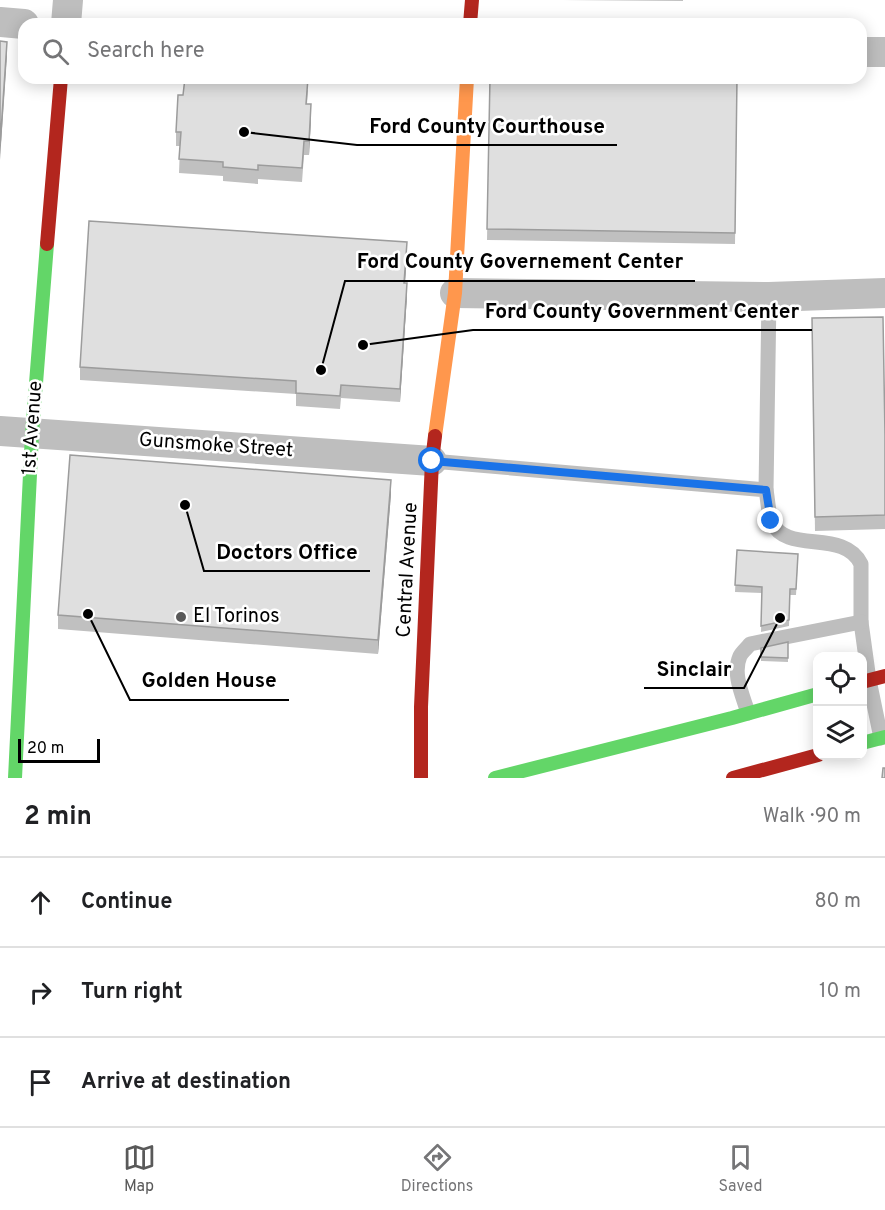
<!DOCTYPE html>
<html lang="en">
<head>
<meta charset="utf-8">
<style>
  :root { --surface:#fff; --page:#f2f2f2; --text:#202124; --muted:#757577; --line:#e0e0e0; --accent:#595959 }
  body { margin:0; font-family:Overpass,sans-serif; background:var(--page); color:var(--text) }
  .controls { position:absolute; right:18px; bottom:18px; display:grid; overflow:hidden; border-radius:12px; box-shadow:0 3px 15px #0003 }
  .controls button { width:54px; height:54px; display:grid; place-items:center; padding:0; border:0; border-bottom:2px solid var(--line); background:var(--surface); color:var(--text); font:30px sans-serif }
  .scale { position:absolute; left:18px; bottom:15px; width:82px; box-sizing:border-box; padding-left:6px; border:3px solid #000; border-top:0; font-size:16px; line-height:21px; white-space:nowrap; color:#000; -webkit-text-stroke:4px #fff; paint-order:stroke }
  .stop { position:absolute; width:18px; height:18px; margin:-14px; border:4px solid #1a73e8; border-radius:50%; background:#fff }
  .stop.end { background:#1a73e8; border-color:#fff; box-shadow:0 2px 6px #0008 }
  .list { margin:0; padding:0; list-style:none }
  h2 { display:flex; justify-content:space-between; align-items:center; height:78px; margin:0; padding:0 24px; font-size:26px }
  h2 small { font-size:20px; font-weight:400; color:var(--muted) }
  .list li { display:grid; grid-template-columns:39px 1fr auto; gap:18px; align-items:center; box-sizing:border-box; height:90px; padding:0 24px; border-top:2px solid var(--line) }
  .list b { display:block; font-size:22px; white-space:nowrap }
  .list em { font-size:20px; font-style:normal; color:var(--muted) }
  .icon { flex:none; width:33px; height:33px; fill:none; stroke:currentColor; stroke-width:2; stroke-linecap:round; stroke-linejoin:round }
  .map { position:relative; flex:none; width:885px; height:778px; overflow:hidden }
  .search { position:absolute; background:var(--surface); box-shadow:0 3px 15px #0003; left:18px; right:18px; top:18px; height:66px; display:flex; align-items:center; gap:15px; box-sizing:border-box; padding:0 21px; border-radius:18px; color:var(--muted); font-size:22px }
  .sheet { height:348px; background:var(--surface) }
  nav { display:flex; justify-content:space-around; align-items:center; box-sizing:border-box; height:84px; border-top:2px solid var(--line); background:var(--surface); font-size:16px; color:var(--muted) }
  nav a { display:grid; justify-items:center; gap:3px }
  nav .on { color:var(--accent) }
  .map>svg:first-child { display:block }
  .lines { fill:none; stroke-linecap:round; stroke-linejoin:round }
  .lane { stroke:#bebebe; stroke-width:15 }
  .street { stroke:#bebebe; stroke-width:30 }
  .fast { stroke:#63d668; stroke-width:14 }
  .slow { stroke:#ff974d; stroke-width:14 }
  .jam { stroke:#b3261e; stroke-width:14 }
  .wall { fill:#c0c0c0 }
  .shaded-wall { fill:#9c9c9c }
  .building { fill:#dfdfdf; stroke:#9c9c9c; stroke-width:1.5 }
  .route { stroke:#1a73e8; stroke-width:8 }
  .poi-dot { fill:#595959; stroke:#fff; stroke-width:2 }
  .labels { text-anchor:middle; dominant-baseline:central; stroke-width:5; stroke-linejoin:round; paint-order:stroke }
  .street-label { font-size:20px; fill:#000; stroke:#fff }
  .poi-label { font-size:20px; fill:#000; stroke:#fff; text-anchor:start }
  .leader { fill:none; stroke:#000; stroke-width:2 }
  .callout-dot { fill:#000; stroke:#fff; stroke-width:2 }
  .callout-label { font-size:21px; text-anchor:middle; font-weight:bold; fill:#000; stroke:#fff; stroke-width:5; stroke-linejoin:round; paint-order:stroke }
</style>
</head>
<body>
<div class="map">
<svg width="885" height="778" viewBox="0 0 885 778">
  <rect width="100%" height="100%" fill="#fff"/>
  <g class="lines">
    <g class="lane">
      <path d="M432 461 766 490C768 500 768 513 772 522 786 555 844 528 861 564V622L869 680 881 738"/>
      <path d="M766 490 769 297"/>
      <path d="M748 713C743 696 732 674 740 656 742 652 747 648 750 644L861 622"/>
    </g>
    <g class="street">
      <path d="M0 22 24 24"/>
      <path d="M66 24 68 0"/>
      <path d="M861 52H885"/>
      <path d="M455 293 769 297 885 293"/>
      <path d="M0 431 432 461"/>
    </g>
    <g class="fast">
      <path d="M862 743 885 737"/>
      <path d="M15 778 32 434 47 244"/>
      <path d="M495 778 732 718 818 694"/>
    </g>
    <path class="slow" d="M435 436 455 293 467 78"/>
    <g class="jam">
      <path d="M470 24 472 0"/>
      <path d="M47 244 61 78"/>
      <path d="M862 682 885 676"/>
      <path d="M421 778V707L432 461 435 436"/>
      <path d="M733 778 818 755"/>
    </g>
  </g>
  <g class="wall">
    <path d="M562 0H683V1Z"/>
    <path d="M490 78H737L735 244 487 240Z"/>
    <path d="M308 90 307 104 311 119 309 155H304L302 182 258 179V184L223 181V176L179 173 180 146H176V132Z"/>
    <path d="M407 255 405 283 407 296 400 402 341 398 340 409 296 406V394L80 380V367Z"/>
    <path d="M812 318 885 436V529L815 531Z"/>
    <path d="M391 494 378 654 58 629V615Z"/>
    <path d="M737 550 798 560 796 595H790L789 626 761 632 762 593 735 592Z"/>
    <path d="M788 642V662L761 661V648Z"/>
  </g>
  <g class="shaded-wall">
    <path d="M7 42V56L0 160V146Z"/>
    <path d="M311 104V119L309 155V141Z"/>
    <path d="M407 242V255L404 296V283Z"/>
    <path d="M407 283V296L400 402V389Z"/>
    <path d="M391 480V494L378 654V640Z"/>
  </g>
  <g class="building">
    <path d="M0 41 7 42 0 146Z"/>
    <path d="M185 78H308L306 104H311L309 141H304L302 168 258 165V170L223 167V162L179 159 181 132H176L178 95H183Z"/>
    <path d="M490 78H737L735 233 487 229Z"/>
    <path d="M89 221 407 242 404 283H407L400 389 341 385 340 396 296 393V381L80 367Z"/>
    <path d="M883 317 885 436V515L815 517 812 318Z"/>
    <path d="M70 455 391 480 378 640 58 615Z"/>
    <path d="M737 550 798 554 796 589H790L789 620 761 626 762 587 735 585Z"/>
    <path d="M788 642V658L761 657V648Z"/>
    <path d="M883 768H885V778H882Z"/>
  </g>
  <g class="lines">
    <path class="route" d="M432 461 766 490 771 521"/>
  </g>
  <circle class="poi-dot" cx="181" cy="617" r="6"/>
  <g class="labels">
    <g class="street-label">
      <text transform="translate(33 428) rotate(-86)">1st Avenue</text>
      <text transform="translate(216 446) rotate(4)">Gunsmoke Street</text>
      <text transform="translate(408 570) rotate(-87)">Central Avenue</text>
    </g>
    <g class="poi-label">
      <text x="193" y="617">El Torinos</text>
    </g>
  </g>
  <path class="leader" d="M244 132L357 145H617M321 370L345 281H695M363 345L473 330H812M185 505L204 571H370M780 618L744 688H644M88 614L130 700H289"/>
  <g class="callout-dot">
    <circle cx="244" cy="132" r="6"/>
    <circle cx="321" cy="370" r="6"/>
    <circle cx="363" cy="345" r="6"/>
    <circle cx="185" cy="505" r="6"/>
    <circle cx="780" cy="618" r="6"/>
    <circle cx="88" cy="614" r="6"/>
  </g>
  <g class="callout-label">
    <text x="487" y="133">Ford County Courthouse</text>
    <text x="520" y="268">Ford County Governement Center</text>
    <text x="642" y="318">Ford County Government Center</text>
    <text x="287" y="559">Doctors Office</text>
    <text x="694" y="676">Sinclair</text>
    <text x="209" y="687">Golden House</text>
  </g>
</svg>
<div class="controls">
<button><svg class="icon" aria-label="locate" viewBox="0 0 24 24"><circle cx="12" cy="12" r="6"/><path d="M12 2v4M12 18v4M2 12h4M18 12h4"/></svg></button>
<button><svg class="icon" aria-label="layers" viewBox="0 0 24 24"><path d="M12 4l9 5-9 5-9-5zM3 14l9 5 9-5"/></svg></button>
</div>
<div class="scale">20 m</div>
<div class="stop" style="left:432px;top:461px"></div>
<div class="stop end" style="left:771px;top:521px"></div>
<div class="search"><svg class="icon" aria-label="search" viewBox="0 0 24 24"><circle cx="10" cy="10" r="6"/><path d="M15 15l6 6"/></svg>Search here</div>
</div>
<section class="sheet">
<h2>2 min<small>Walk · 90 m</small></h2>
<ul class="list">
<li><svg class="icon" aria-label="ahead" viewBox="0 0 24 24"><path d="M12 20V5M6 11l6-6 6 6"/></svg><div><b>Continue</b></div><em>80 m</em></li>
<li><svg class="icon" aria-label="right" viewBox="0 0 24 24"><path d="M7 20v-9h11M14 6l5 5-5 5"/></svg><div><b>Turn right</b></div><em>10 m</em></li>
<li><svg class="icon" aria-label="arrive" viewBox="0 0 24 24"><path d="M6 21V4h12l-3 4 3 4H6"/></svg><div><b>Arrive at destination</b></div></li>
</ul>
</section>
<nav>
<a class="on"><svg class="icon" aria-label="map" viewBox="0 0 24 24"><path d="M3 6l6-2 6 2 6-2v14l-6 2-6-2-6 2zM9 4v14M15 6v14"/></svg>Map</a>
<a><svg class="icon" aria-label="directions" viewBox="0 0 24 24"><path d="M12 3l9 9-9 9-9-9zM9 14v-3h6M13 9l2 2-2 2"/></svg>Directions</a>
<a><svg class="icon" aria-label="saved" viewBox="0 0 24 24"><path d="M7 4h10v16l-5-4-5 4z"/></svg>Saved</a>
</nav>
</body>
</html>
